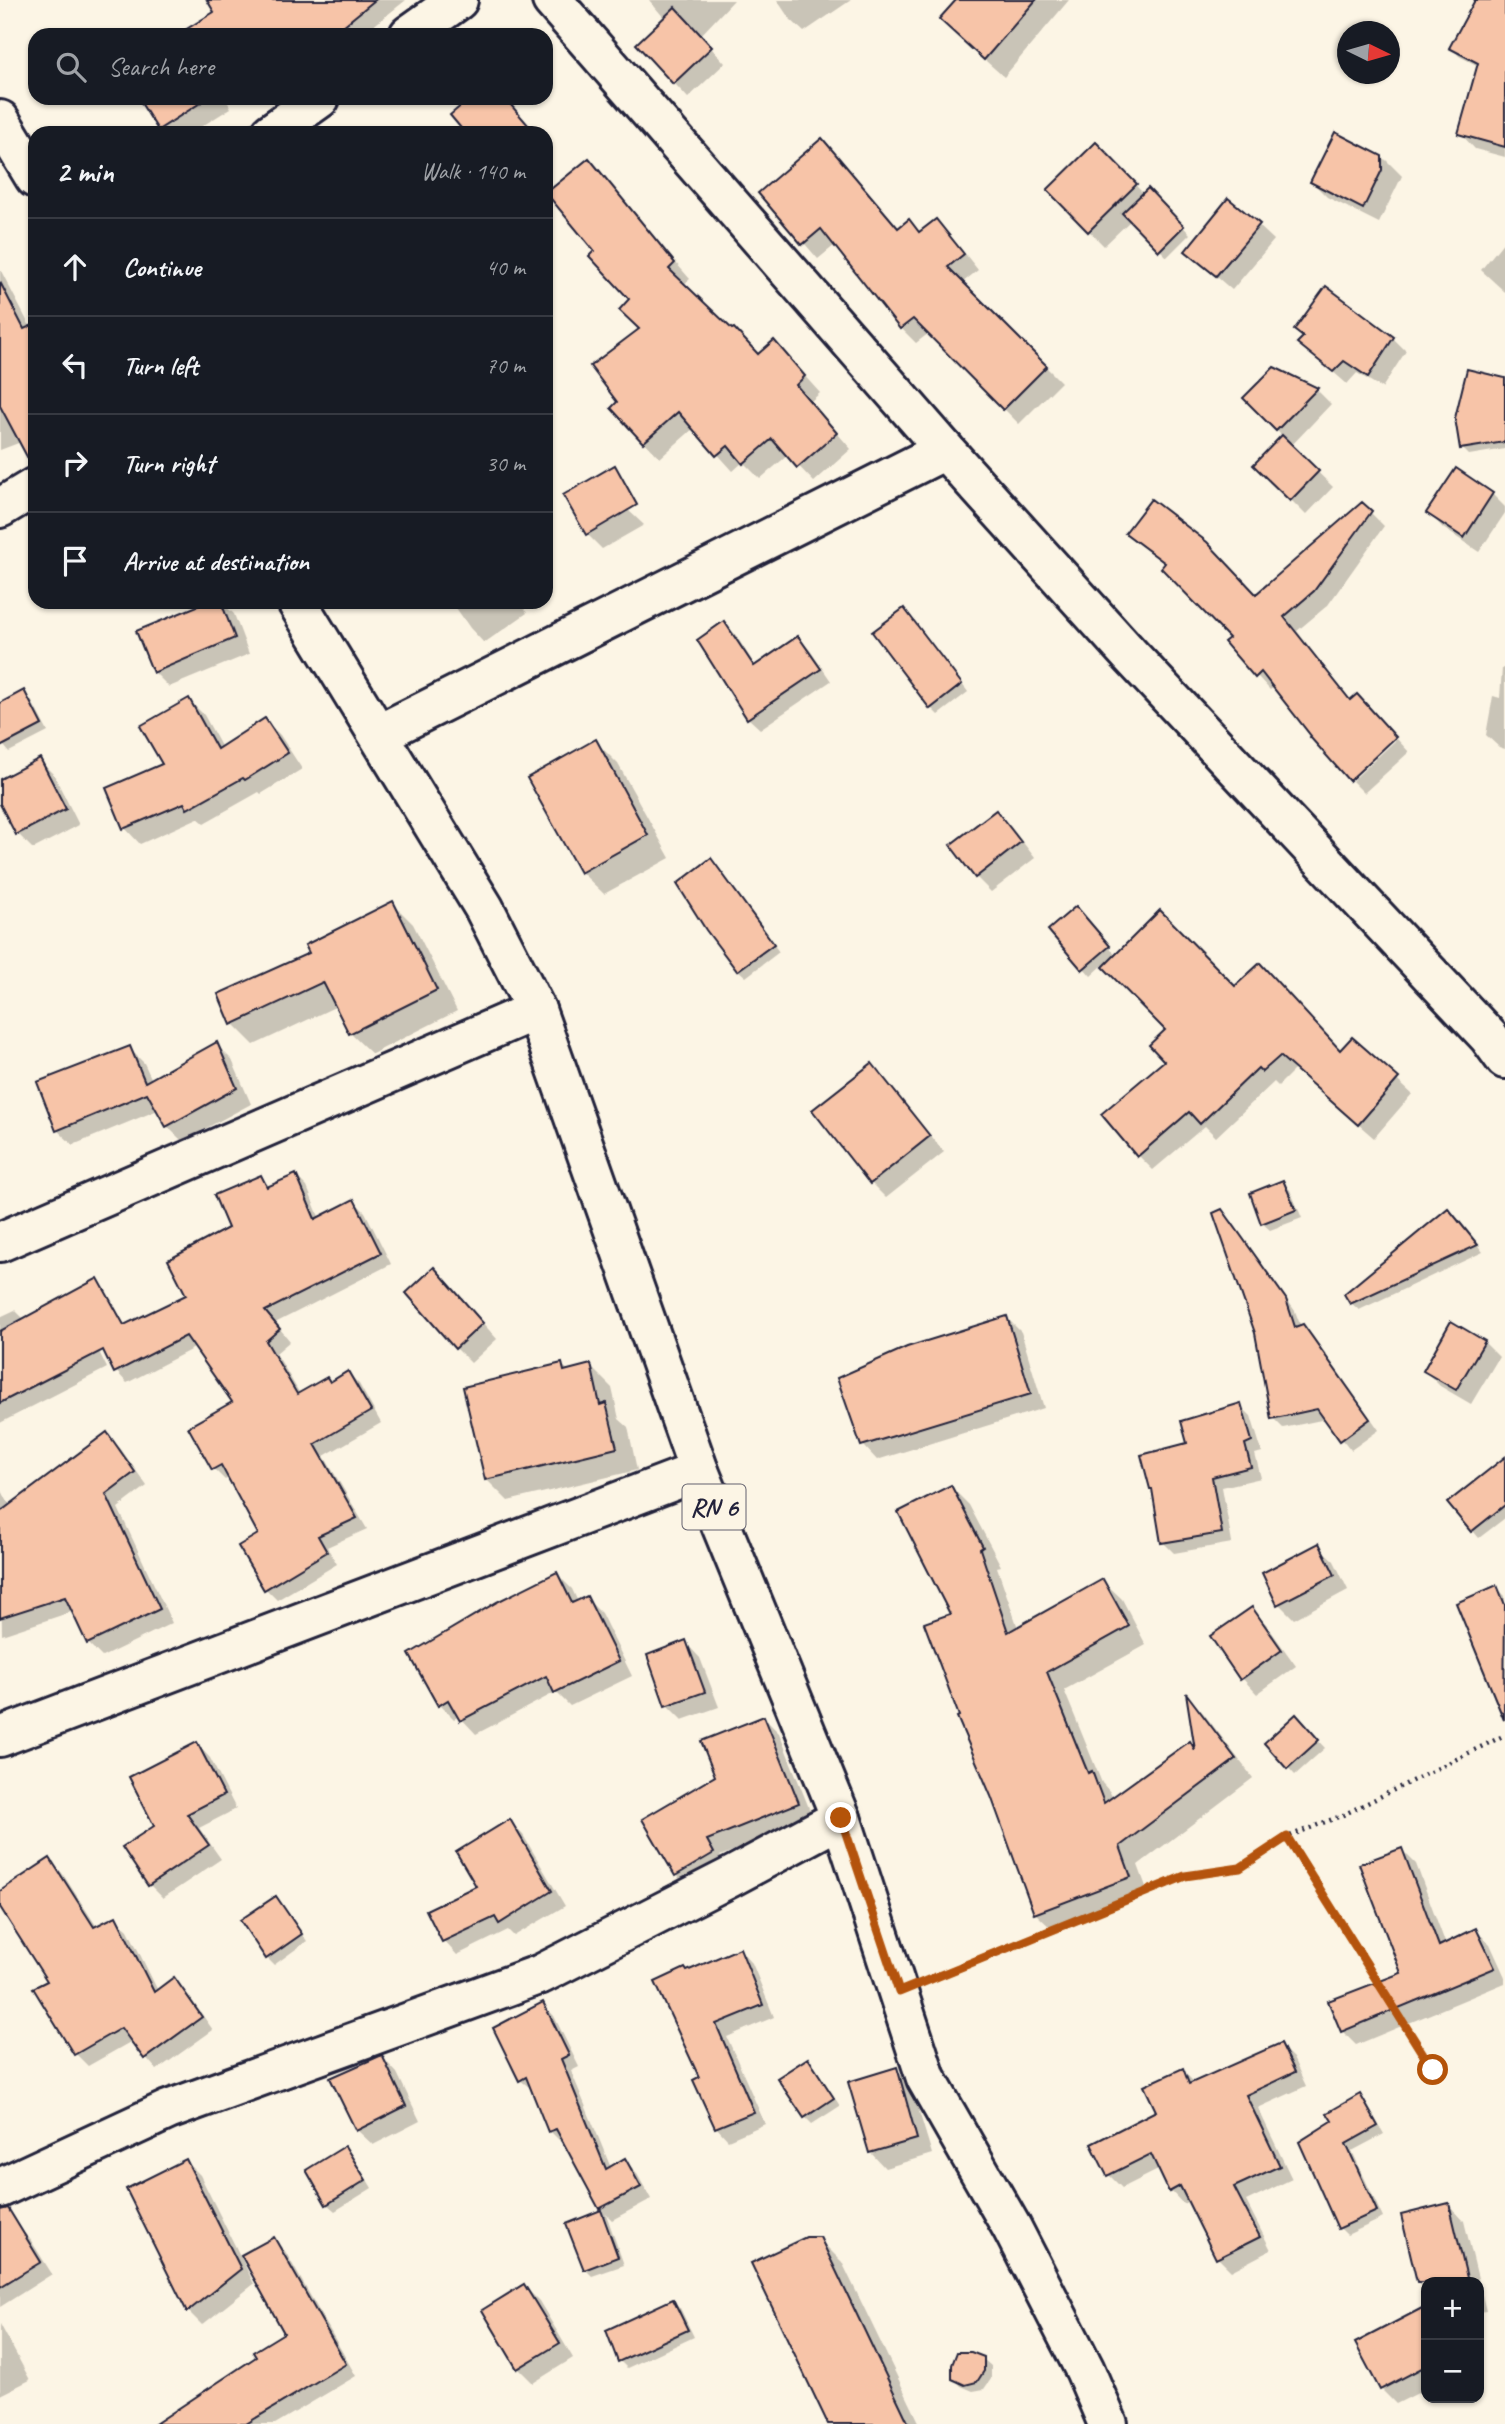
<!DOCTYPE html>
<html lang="en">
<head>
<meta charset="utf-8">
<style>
  :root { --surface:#171b24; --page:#242831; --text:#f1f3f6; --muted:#9ea1a6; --line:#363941 }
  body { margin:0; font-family:Caveat,sans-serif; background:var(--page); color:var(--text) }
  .controls { position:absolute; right:21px; bottom:21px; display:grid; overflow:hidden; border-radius:14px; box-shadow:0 2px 5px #0004 }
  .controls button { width:63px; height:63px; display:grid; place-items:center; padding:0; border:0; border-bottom:2px solid var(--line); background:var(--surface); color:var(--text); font:35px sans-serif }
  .compass { position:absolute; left:1337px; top:21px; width:63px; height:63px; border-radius:50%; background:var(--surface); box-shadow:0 2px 5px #0004; rotate:95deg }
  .stop { position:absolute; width:21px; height:21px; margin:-16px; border:5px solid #b45309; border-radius:50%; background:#fff }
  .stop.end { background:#b45309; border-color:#fff; box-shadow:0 2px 7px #0008 }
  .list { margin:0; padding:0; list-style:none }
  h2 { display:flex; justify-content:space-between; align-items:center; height:91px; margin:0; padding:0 28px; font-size:30px }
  h2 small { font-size:23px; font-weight:400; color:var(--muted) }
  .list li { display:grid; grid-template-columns:46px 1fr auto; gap:21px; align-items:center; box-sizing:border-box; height:98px; padding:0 28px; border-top:2px solid var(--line) }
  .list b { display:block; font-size:26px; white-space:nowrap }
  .list em { font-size:23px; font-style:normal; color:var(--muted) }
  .icon { flex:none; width:38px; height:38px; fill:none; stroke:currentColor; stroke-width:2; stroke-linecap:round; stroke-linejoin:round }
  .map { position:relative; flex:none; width:1505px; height:2424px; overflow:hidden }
  .search { position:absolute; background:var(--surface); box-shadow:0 2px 5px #0004; left:28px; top:28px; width:525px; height:77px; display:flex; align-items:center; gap:18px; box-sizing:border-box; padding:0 24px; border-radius:21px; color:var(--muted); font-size:26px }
  .panel { position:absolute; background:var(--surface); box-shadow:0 2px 5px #0004; left:28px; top:126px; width:525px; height:483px; border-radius:21px }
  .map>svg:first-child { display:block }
  .shadow { fill:#0003 }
  .building { fill:#f7c4a8; stroke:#22223b; stroke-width:2 }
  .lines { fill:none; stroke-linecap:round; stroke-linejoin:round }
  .minor-casing { stroke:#22223b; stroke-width:44 }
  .primary-casing { stroke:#22223b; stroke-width:44 }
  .path { stroke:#22223b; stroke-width:4.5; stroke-dasharray:2 5; stroke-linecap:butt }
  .minor { stroke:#fcf5e5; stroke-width:38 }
  .primary { stroke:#fcf5e5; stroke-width:38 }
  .route { stroke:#b45309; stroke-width:9 }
  .labels { text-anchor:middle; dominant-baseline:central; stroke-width:6; stroke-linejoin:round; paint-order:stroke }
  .shield { fill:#fcf5e5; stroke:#63616e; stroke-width:2 }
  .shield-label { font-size:26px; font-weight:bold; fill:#22223b }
</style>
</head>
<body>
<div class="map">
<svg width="1505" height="2424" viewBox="0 0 1505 2424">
  <rect width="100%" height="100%" fill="#fcf5e5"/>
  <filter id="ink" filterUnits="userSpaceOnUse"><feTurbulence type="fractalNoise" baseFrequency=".0143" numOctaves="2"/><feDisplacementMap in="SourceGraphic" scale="14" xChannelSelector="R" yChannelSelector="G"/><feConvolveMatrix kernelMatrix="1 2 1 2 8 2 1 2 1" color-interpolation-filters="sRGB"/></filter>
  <g filter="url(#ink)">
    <g class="shadow">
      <path d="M208 0H406L362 35H235Z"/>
      <path d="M649 0H734L700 36 725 63 688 98 638 44 665 19Z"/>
      <path d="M777 0H851L804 32 789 18Z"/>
      <path d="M958 0H1069L1004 77 960 38Z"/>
      <path d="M1477 0H1505V59L1496 75 1459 56 1452 48Z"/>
      <path d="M1505 90V157L1475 149 1460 133Z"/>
      <path d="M140 98H225L231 108 191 133H163Z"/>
      <path d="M1336 135 1386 160 1402 176 1379 223 1327 197 1312 182Z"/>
      <path d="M822 140 899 229 909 221 921 233 936 221 951 236 978 270 962 283 1061 382 1019 424 929 333 916 343 901 328 835 245 818 259 761 193Z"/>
      <path d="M1096 145 1144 194 1148 190 1190 234 1167 257 1131 220 1104 246 1049 190Z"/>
      <path d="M632 213 690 279 683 285 758 355 774 342 820 393 810 402 851 449 814 482 788 455 760 479 743 462 733 471 694 428 660 458 619 415 641 329 631 300Z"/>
      <path d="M1258 225 1274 240 1232 290 1187 251Z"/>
      <path d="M1505 240V292L1481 270Z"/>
      <path d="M0 269 35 336V457L21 442 0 450Z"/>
      <path d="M1296 330 1393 338 1406 351 1382 388 1357 373 1347 384 1300 343 1304 339Z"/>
      <path d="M1505 380V449L1469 455 1462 448Z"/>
      <path d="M1316 389 1331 404 1291 446 1333 487 1306 515 1256 465 1283 437 1245 398Z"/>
      <path d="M595 479 644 525 602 549 587 534Z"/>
      <path d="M1492 494 1505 507V513L1479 552 1443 528 1428 512Z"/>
      <path d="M1370 512 1384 526 1328 605 1297 631 1351 701 1371 710 1275 686 1270 690 1227 643 1231 638 1166 565 1128 533 1256 596Z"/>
      <path d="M212 602H221L234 614 249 654 169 687 154 672Z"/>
      <path d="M452 602H520L527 613 484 643 470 628Z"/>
      <path d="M911 617 968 692 938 715 931 708Z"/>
      <path d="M724 623 735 634 756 667 798 638 809 649 831 681 760 729 748 718Z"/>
      <path d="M1502 668 1505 669V749L1499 747 1486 735 1493 696 1500 698Z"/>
      <path d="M24 693 31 700 48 732 9 752 0 741V705Z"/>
      <path d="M189 700 204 715 222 748 265 720 280 735 302 769 261 794 259 792 204 823 198 818 140 844 125 828 108 789 164 765Z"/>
      <path d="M1397 739 1409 752 1364 793 1352 781Z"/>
      <path d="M595 741 618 764 670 858 604 894 581 872Z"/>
      <path d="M39 760 54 775 79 825 33 849 18 834 0 800V781Z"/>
      <path d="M996 812 1011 827 1035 858 991 892 976 877Z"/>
      <path d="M718 868 779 952 746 977 738 970Z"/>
      <path d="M392 903 413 924 457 1011 372 1054 350 1033 337 1006 254 1045 233 1024 311 954Z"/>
      <path d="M1083 915 1117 956 1235 988 1341 1052 1352 1039 1412 1094 1374 1138 1295 1069 1278 1086 1274 1082 1216 1137 1205 1126 1153 1170 1138 1155 1166 1062 1168 1031 1103 965 1091 976 1051 930Z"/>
      <path d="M217 1045 232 1060 251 1104 182 1141 167 1126 158 1110 73 1145 57 1130 129 1048 144 1063 152 1080Z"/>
      <path d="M872 1065 887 1080 944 1152 886 1198 871 1183Z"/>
      <path d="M296 1176 307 1187 320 1219 354 1201 365 1212 391 1264 275 1323 290 1341 276 1353 300 1394 331 1384 348 1373 359 1384 381 1423 324 1456 367 1529 327 1547 337 1564 277 1600 266 1589 260 1535 228 1478 225 1480 214 1469 234 1403 196 1347 127 1383 116 1371 189 1295 261 1177 271 1188Z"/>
      <path d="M1282 1182 1290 1190 1302 1218 1270 1230 1262 1223Z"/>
      <path d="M1222 1211 1232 1221 1295 1311 1301 1327 1303 1326 1313 1336 1379 1430 1351 1450 1326 1419 1283 1428 1273 1418 1257 1332Z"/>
      <path d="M1455 1217 1483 1252 1359 1310 1351 1303Z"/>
      <path d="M449 1285 497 1339 471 1363 456 1348Z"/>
      <path d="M15 1310 25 1320 79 1311 107 1368 0 1423V1317Z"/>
      <path d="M1007 1318 1021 1332 1044 1408 877 1460 863 1445Z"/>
      <path d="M1484 1342 1499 1357 1471 1404 1440 1386 1425 1371Z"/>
      <path d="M562 1365 569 1371 590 1366 612 1388 619 1419 628 1427 637 1470 508 1501 486 1479Z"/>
      <path d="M1240 1405 1251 1416 1262 1452 1255 1454 1261 1478 1222 1487 1232 1543 1174 1553 1163 1542 1155 1492 1151 1489 1190 1444Z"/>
      <path d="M107 1435 120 1448 147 1486 118 1508 172 1623 102 1657 88 1643 74 1611 2 1635 0 1487 10 1506Z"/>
      <path d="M951 1487 969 1505 1001 1566 997 1567 1018 1628 1103 1581 1122 1599 1146 1645 1064 1690 1102 1783 1110 1792 1113 1799 1190 1743 1197 1750 1189 1698 1204 1714 1253 1778 1138 1865 1149 1895 1054 1931 1035 1913 953 1615Z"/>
      <path d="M1505 1490V1518L1479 1538 1450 1503Z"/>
      <path d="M1318 1546 1334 1561 1348 1590 1294 1619 1279 1604Z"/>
      <path d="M557 1574 572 1589 578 1602 586 1598 601 1613 632 1676 570 1706 556 1692 476 1734 459 1716 454 1719 439 1704Z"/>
      <path d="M1496 1587 1505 1596V1688L1502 1689Z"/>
      <path d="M1251 1609 1266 1624 1296 1666 1257 1694 1242 1678Z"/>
      <path d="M685 1642 700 1658 719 1707 682 1720 667 1705Z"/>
      <path d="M1296 1717 1325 1748 1295 1775 1266 1743Z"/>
      <path d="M764 1718 779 1733 813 1818 720 1856 728 1868 691 1891 676 1875 644 1820 717 1777Z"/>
      <path d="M197 1744 210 1758 236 1809 199 1828 221 1859 163 1898 150 1885 156 1826Z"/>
      <path d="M509 1821 523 1835 565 1906 514 1936 508 1930 457 1955 444 1941 479 1887Z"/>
      <path d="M1402 1850 1416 1864 1446 1945 1476 1930 1490 1944 1505 1977V1983L1356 2045 1342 2031 1403 1974Z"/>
      <path d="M50 1860 62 1873 97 1927 115 1918 128 1930 158 1991 173 1979 186 1992 213 2030 157 2070 132 2041 88 2066 76 2054 36 1988 50 1982 0 1903V1893Z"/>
      <path d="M276 1898 307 1941 274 1965 267 1958Z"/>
      <path d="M740 1950 752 1963 774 2017 727 2037 765 2124 728 2140 716 2127 702 2078 688 1972Z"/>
      <path d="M543 2004 554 2016 579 2067 571 2071 611 2168 625 2160 636 2172 651 2199 612 2220 606 2214 624 2265 592 2276 585 2269 569 2225 603 2211 564 2141 561 2142 550 2131 533 2090 520 2080Z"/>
      <path d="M1280 2045 1293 2058 1306 2086 1258 2108 1292 2179 1246 2201 1271 2250 1231 2271 1218 2258 1189 2201 1183 2204 1171 2191 1160 2169 1122 2188 1109 2175 1093 2145 1158 2112 1182 2070 1195 2083Z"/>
      <path d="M382 2057 397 2073 420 2121 373 2145 357 2130Z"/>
      <path d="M808 2060 815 2067 840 2106 812 2124 805 2117Z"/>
      <path d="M896 2069 911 2085 932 2154 885 2168 870 2152Z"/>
      <path d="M1360 2097 1367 2104 1384 2134 1352 2151 1383 2218 1347 2235 1340 2228 1334 2122Z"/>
      <path d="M345 2148 352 2155 372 2188 335 2211 327 2204Z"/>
      <path d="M186 2161 200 2175 254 2284 202 2325 188 2311Z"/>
      <path d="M1449 2205 1464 2221 1486 2311 1479 2312V2282H1426L1425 2307 1403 2217Z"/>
      <path d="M18 2227 30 2239 52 2274 0 2307V2238Z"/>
      <path d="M273 2239 285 2251 356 2376 275 2424H155L258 2358 287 2334Z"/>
      <path d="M819 2239 842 2262 920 2424H830Z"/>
      <path d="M524 2286 539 2301 573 2358 533 2383 518 2368Z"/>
      <path d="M673 2301 680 2308 694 2337 627 2368 620 2361Z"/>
      <path d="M1418 2312 1426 2321V2389L1396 2404 1381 2389Z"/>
      <path d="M0 2324 30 2380 0 2395Z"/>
      <path d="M983 2359 991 2366V2379L984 2389 973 2391 961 2386 954 2378Z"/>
    </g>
    <g class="building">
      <path d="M207 0H375L332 35H177L214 12Z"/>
      <path d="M956 0H1036L984 60 939 19Z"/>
      <path d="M1475 0H1505V147L1458 134 1478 63 1449 48Z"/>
      <path d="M675 7 712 47 673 84 636 44Z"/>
      <path d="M138 98H208L158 130Z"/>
      <path d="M470 98H505L535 133H465L450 115Z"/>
      <path d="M1335 132 1382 156V170L1363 209 1310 182Z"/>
      <path d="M822 138 898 228 909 219 919 232 936 219 964 254 948 267 1047 366 1003 410 913 319 900 329 821 229 802 245 758 193Z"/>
      <path d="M1096 142 1137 184 1088 232 1047 190Z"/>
      <path d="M589 158 675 263 669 269 732 329 734 328 758 354 774 340 805 376 796 385 837 433 797 468 772 439 743 464 728 446 716 456 678 412 643 443 611 408 617 402 590 366 639 329 619 310 629 299 589 256 594 251 546 193Z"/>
      <path d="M1148 188 1184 226 1159 251 1122 213Z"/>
      <path d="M1228 198 1260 224 1216 276 1185 251Z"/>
      <path d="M0 282 24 329 35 324V465L32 466 0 406Z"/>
      <path d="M1326 286 1394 337 1368 377 1344 361 1333 372 1297 343 1303 337 1294 330Z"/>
      <path d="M1274 367 1318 388 1276 431 1243 398Z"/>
      <path d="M1467 369 1505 378V442L1460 449 1455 418Z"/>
      <path d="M1282 435 1319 471 1290 501 1253 465Z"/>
      <path d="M615 465 637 505 586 535 563 495Z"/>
      <path d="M1456 468 1493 493 1464 538 1426 513Z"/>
      <path d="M1151 499 1207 542 1256 594 1362 502 1372 511 1314 591 1284 617 1350 700 1357 694 1396 737 1349 781 1310 737 1311 736 1261 672 1255 678 1224 642 1229 638 1161 568 1165 563 1125 533Z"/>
      <path d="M207 602H221L235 638 153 673 136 631Z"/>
      <path d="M904 608 962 684 930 709 872 632Z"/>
      <path d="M724 621 754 666 798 636 821 669 747 719 697 640Z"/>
      <path d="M24 690 42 725 0 747V703Z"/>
      <path d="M189 698 217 749 265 718 288 753 245 780 243 778 187 809 184 803 123 829 106 788 162 764 140 726Z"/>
      <path d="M596 739 648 835 580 873 527 778Z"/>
      <path d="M40 758 66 809 16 835 0 804V779Z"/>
      <path d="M996 810 1021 842 975 878 950 845Z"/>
      <path d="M711 858 774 944 737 971 706 930 677 884Z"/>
      <path d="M393 901 437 990 349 1034 323 982 231 1025 218 994 309 953 305 945Z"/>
      <path d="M1076 906 1110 946 1082 970 1048 930Z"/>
      <path d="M1160 910 1235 986 1260 963 1340 1050 1352 1037 1399 1078 1358 1125 1280 1056 1262 1072 1258 1068 1200 1124 1189 1112 1137 1157 1101 1114 1164 1061 1149 1045 1165 1030 1103 967Z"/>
      <path d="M217 1042 237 1088 166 1127 147 1093 56 1131 37 1082 130 1046 145 1082Z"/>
      <path d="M872 1063 930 1136 870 1184 812 1110Z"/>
      <path d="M296 1174 315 1219 354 1199 381 1253 265 1311 280 1329 266 1341 297 1394 327 1377 330 1382 348 1371 371 1411 315 1444 357 1518 318 1536 327 1552 264 1590 238 1546 258 1534 221 1465 212 1470 188 1427 232 1402 186 1336 114 1373 103 1350 0 1403V1331L98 1278 124 1325 186 1295 168 1260 228 1228 214 1195 261 1175 267 1187Z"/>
      <path d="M1283 1180 1296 1210 1261 1224 1250 1193Z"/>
      <path d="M1448 1208 1478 1245 1350 1304 1344 1294Z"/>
      <path d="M1222 1209 1286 1299 1295 1327 1303 1324 1370 1419 1340 1441 1317 1409 1271 1419 1255 1333 1213 1213Z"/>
      <path d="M434 1267 483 1323 455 1349 406 1293Z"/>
      <path d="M1007 1316 1031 1394 861 1446 837 1378 907 1347Z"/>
      <path d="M1451 1321 1485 1341 1456 1390 1423 1371Z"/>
      <path d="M562 1363 564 1371 591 1364 600 1405 606 1403 617 1448 485 1480 463 1387Z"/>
      <path d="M1241 1403 1252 1441 1245 1444 1251 1467 1212 1477 1222 1533 1161 1543 1152 1489H1150L1141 1455 1187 1443 1181 1421Z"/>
      <path d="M107 1432 135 1472 106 1494 160 1609 87 1644 65 1597 0 1618V1512Z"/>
      <path d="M1505 1457V1505L1471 1532 1447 1503Z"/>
      <path d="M951 1485 983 1547 980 1549 1008 1632 1103 1579 1129 1626 1047 1672 1088 1773 1092 1771 1104 1803 1190 1741 1195 1750 1186 1693 1236 1759 1120 1846 1131 1877 1034 1914 991 1796 957 1717 959 1716 924 1623 950 1614 898 1512Z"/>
      <path d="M1319 1543 1335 1575 1277 1605 1262 1573Z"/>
      <path d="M557 1572 572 1603 587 1596 619 1661 554 1693 546 1676 460 1721 448 1700 438 1706 409 1654 497 1602Z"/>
      <path d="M1497 1585 1505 1605 1504 1720 1456 1603Z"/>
      <path d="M1252 1607 1282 1650 1240 1680 1210 1636Z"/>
      <path d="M686 1640 705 1692 665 1706 647 1655Z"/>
      <path d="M1296 1714 1319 1740 1287 1769 1264 1743Z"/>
      <path d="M764 1716 799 1803 707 1840 714 1853 675 1876 642 1819 715 1776 701 1741Z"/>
      <path d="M197 1742 224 1795 187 1814 209 1845 148 1886 122 1847 154 1826 129 1777Z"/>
      <path d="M510 1819 552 1891 499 1924 495 1917 442 1942 426 1910 476 1886 456 1852Z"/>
      <path d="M1402 1848 1439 1946 1476 1928 1495 1968 1341 2032 1328 2001 1401 1973 1359 1864Z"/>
      <path d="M50 1858 94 1927 116 1916 154 1992 174 1977 202 2017 144 2059 121 2028 74 2055 33 1988 47 1981 0 1907V1891Z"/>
      <path d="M276 1896 302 1934 266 1959 240 1920Z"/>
      <path d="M740 1948 763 2005 716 2024 754 2112 715 2128 693 2080 699 2077 655 1982 685 1968 687 1971Z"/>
      <path d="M543 2002 569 2055 561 2059 606 2169 625 2158 641 2187 599 2209 556 2129 548 2132 526 2077 519 2081 493 2028Z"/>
      <path d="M1281 2043 1295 2072 1246 2095 1280 2166 1234 2187 1260 2237 1216 2259 1180 2186 1169 2192 1151 2154 1107 2176 1091 2144 1156 2111 1144 2086 1183 2068 1189 2084Z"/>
      <path d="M382 2055 406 2106 356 2131 330 2078Z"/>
      <path d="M808 2058 834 2098 804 2118 777 2078Z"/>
      <path d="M897 2067 917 2139 869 2153 848 2082Z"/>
      <path d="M1360 2094 1378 2126 1346 2144 1377 2211 1338 2229 1299 2142 1332 2121 1327 2113Z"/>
      <path d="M345 2146 366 2180 326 2205 306 2170Z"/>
      <path d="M186 2159 241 2269 187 2312 126 2189Z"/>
      <path d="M1449 2203 1468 2282H1417L1401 2215Z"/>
      <path d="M8 2208 41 2262 0 2287V2210Z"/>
      <path d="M601 2210 618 2257 584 2270 566 2224Z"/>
      <path d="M274 2237 346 2364 246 2424H155L256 2357 253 2352 284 2333 241 2255Z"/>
      <path d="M806 2237H820L909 2424H828L751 2263Z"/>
      <path d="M524 2284 560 2343 517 2369 482 2310Z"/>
      <path d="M673 2299 688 2330 618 2362 606 2330Z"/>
      <path d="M1426 2306V2366L1380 2390 1355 2343Z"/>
      <path d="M957 2352H971L984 2357V2371L977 2382 965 2385 952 2379V2365Z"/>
    </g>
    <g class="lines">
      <defs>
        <g id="minor">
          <path d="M552 0 945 450 1130 655 1489 1037 1505 1059"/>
          <path d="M409 35 458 0"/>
          <path d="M271 133 320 98"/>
          <path d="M0 508 35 487"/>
          <path d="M379 734 945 450"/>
          <path d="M0 1242 536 1010"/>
          <path d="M0 1737 699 1471"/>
          <path d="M0 2188 168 2110 541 1974 729 1878 841 1818"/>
        </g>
        <g id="primary">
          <path d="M0 120 35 178"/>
          <path d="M297 602 484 908 536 1010 699 1471 841 1818 926 2078 1012 2228 1085 2370 1108 2424"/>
        </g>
      </defs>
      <use href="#minor" class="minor-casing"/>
      <use href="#primary" class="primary-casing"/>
      <g class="path">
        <path d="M1287 1837 1432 2069"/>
        <path d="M935 1977 1185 1876 1240 1868 1287 1837 1343 1815 1505 1735"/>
      </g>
      <use href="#minor" class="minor"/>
      <use href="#primary" class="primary"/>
    </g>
  </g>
  <g class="lines" filter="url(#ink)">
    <path class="route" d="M841 1818 899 1992 1185 1876 1240 1868 1287 1837 1433 2070"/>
  </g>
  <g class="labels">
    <rect class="shield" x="682.5" y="1484.5" width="63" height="45" rx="5"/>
    <g class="shield-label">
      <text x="714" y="1507">RN 6</text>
    </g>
  </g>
</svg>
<div class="controls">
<button>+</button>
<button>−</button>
</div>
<svg class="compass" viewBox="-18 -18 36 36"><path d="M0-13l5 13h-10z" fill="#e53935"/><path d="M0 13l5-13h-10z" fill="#9ea1a6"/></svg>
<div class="stop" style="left:1433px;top:2070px"></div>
<div class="stop end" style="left:841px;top:1818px"></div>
<div class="search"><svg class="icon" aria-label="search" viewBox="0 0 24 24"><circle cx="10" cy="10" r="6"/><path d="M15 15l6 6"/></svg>Search here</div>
<section class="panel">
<h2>2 min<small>Walk · 140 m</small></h2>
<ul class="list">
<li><svg class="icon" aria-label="ahead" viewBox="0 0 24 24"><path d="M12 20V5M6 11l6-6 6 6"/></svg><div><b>Continue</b></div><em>40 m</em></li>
<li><svg class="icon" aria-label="left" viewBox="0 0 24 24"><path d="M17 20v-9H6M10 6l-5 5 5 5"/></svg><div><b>Turn left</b></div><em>70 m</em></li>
<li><svg class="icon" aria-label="right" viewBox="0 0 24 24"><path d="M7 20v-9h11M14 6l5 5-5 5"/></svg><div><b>Turn right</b></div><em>30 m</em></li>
<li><svg class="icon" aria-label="arrive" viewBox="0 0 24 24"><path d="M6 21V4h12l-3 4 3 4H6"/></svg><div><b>Arrive at destination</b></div></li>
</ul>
</section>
</div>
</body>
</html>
